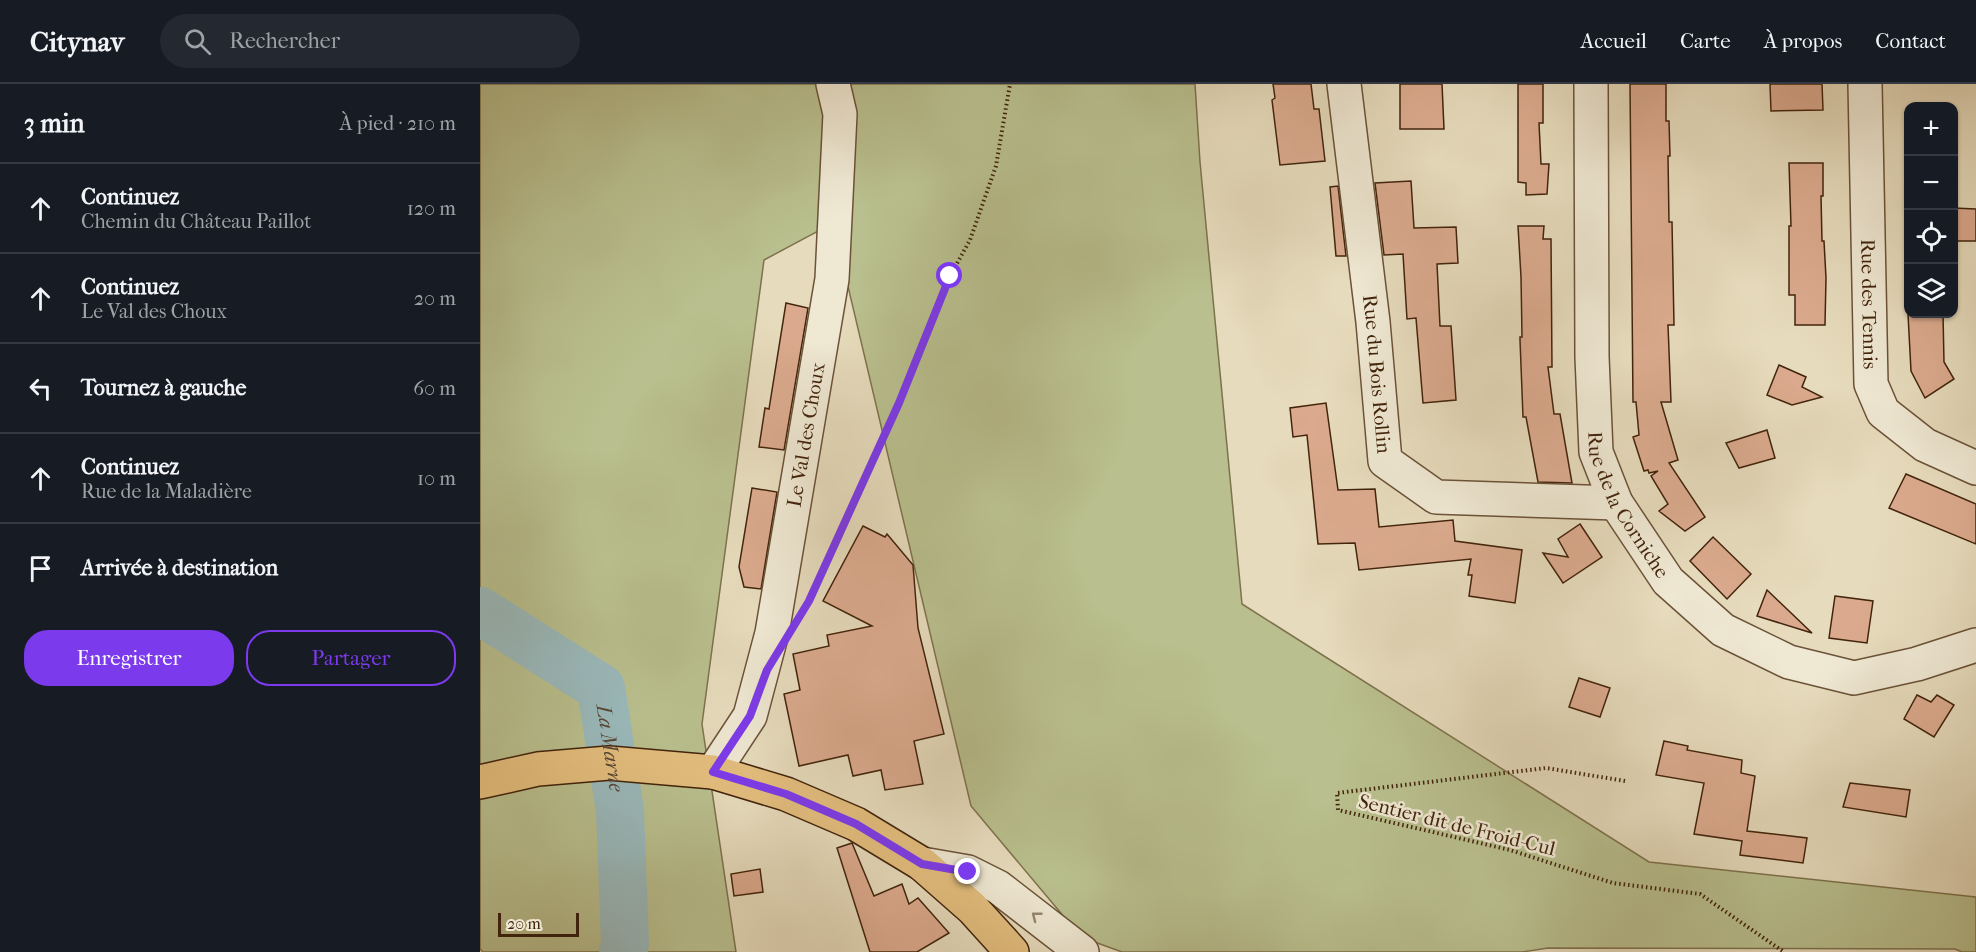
<!DOCTYPE html>
<html lang="fr">
<head>
<meta charset="utf-8">
<style>
  :root { --surface:#171b24; --page:#242831; --text:#f1f3f6; --muted:#9ea1a6; --line:#363941; --accent:#7c3aed }
  body { margin:0; font-family:"IM FELL French Canon",serif; background:var(--page); color:var(--text) }
  .controls { position:absolute; right:18px; top:18px; display:grid; overflow:hidden; border-radius:12px; box-shadow:0 2px 4px #0004 }
  .controls button { width:54px; height:54px; display:grid; place-items:center; padding:0; border:0; border-bottom:2px solid var(--line); background:var(--surface); color:var(--text); font:30px sans-serif }
  .scale { position:absolute; left:18px; bottom:15px; width:81px; box-sizing:border-box; padding-left:6px; border:3px solid #42240c; border-top:0; font-size:16px; line-height:21px; white-space:nowrap; color:#42240c; -webkit-text-stroke:4px #efe8d3; paint-order:stroke }
  .stop { position:absolute; width:18px; height:18px; margin:-14px; border:4px solid #7c3aed; border-radius:50%; background:#fff }
  .stop.end { background:#7c3aed; border-color:#fff; box-shadow:0 2px 6px #0008 }
  .list { margin:0; padding:0; list-style:none }
  h2 { display:flex; justify-content:space-between; align-items:center; height:78px; margin:0; padding:0 24px; font-size:26px }
  h2 small { font-size:20px; font-weight:400; color:var(--muted) }
  .list li { display:grid; grid-template-columns:39px 1fr auto; gap:18px; align-items:center; box-sizing:border-box; height:90px; padding:0 24px; border-top:2px solid var(--line) }
  .list b { display:block; font-size:22px; white-space:nowrap }
  .list p { margin:0; font-size:20px; white-space:nowrap; color:var(--muted) }
  .list em { font-size:20px; font-style:normal; color:var(--muted) }
  .actions { display:flex; gap:12px; padding:18px 24px }
  .actions a { flex:1; padding:14px 0; border:2px solid var(--accent); border-radius:24px; text-align:center; font-size:21px; color:var(--accent) }
  .actions .main { background:var(--accent); color:#fff }
  .icon { flex:none; width:33px; height:33px; fill:none; stroke:currentColor; stroke-width:2; stroke-linecap:round; stroke-linejoin:round }
  .map { position:relative; flex:none; width:1496px; height:868px; overflow:hidden }
  header { display:flex; align-items:center; gap:36px; box-sizing:border-box; height:84px; padding:0 30px; background:var(--surface); border-bottom:2px solid var(--line) }
  header strong { font-size:28px }
  nav { display:flex; gap:33px; margin-inline-start:auto; font-size:21px }
  .search { width:420px; height:54px; background:var(--page); display:flex; align-items:center; gap:15px; box-sizing:border-box; padding:0 21px; border-radius:33px; color:var(--muted); font-size:22px }
  main { display:flex }
  aside { flex:1; background:var(--surface) }
  .map>svg:first-child { display:block }
  .green { fill:#b9bf8e; stroke:#7e724d; stroke-width:1.5 }
  .lines { fill:none; stroke-linecap:round; stroke-linejoin:round }
  .river { stroke:#9ab9bb; stroke-width:48 }
  .building { fill:#dbaa8e; stroke:#42240c; stroke-width:1.5 }
  .minor-casing { stroke:#6b5238; stroke-width:36 }
  .major-casing { stroke:#42240c; stroke-width:36 }
  .path { stroke:#42240c; stroke-width:4; stroke-dasharray:1.5 3; stroke-linecap:butt }
  .minor { stroke:#efe8d3; stroke-width:33 }
  .major { stroke:#e3be7e; stroke-width:33 }
  .oneway { stroke:#988670 }
  .route { stroke:#7c3aed; stroke-width:8 }
  .labels { text-anchor:middle; dominant-baseline:central; stroke-width:5; stroke-linejoin:round; paint-order:stroke }
  .street-label { font-size:20px; fill:#42240c; stroke:#efe8d3 }
  .water-label { font-size:21px; font-style:italic; fill:#584938; stroke:#efe8d3 }
</style>
</head>
<body>
<header>
<strong>Citynav</strong>
<div class="search"><svg class="icon" aria-label="search" viewBox="0 0 24 24"><circle cx="10" cy="10" r="6"/><path d="M15 15l6 6"/></svg>Rechercher</div>
<nav><a>Accueil</a><a>Carte</a><a>À propos</a><a>Contact</a></nav>
</header>
<main>
<aside>
<h2>3 min<small>À pied · 210 m</small></h2>
<ul class="list">
<li><svg class="icon" aria-label="ahead" viewBox="0 0 24 24"><path d="M12 20V5M6 11l6-6 6 6"/></svg><div><b>Continuez</b><p>Chemin du Château Paillot</p></div><em>120 m</em></li>
<li><svg class="icon" aria-label="ahead" viewBox="0 0 24 24"><path d="M12 20V5M6 11l6-6 6 6"/></svg><div><b>Continuez</b><p>Le Val des Choux</p></div><em>20 m</em></li>
<li><svg class="icon" aria-label="left" viewBox="0 0 24 24"><path d="M17 20v-9H6M10 6l-5 5 5 5"/></svg><div><b>Tournez à gauche</b></div><em>60 m</em></li>
<li><svg class="icon" aria-label="ahead" viewBox="0 0 24 24"><path d="M12 20V5M6 11l6-6 6 6"/></svg><div><b>Continuez</b><p>Rue de la Maladière</p></div><em>10 m</em></li>
<li><svg class="icon" aria-label="arrive" viewBox="0 0 24 24"><path d="M6 21V4h12l-3 4 3 4H6"/></svg><div><b>Arrivée à destination</b></div></li>
</ul>
<div class="actions"><a class="main">Enregistrer</a><a>Partager</a></div>
</aside>
<div class="map">
<svg width="1496" height="868" viewBox="0 0 1496 868">
  <rect width="100%" height="100%" fill="#e6dbbc"/>
  <filter id="stains"><feTurbulence type="fractalNoise" baseFrequency=".00333" numOctaves="4"/><feColorMatrix values="0 0 0 0 .2 0 0 0 0 .09 0 0 0 0 .02 0 0 0 .5 -.17"/></filter>
  <radialGradient id="worn" r=".72"><stop offset=".6" stop-color="#630" stop-opacity="0"/><stop offset="1" stop-color="#630" stop-opacity=".3"/></radialGradient>
  <path class="green" d="M0 0H715L720 78 762 520 1169 778 1496 813V868H1482L1475 865 1068 864 1042 868H642L601 853 491 722 353 139 284 176 222 640 256 868H3L0 865Z"/>
  <g class="lines">
    <path class="river" id="s1" d="M0 527 121 604 140 727 145 859 143 868"/>
  </g>
  <g class="building">
    <path d="M793 0H831L834 25H839L845 77 800 81 792 16 795 14Z"/>
    <path d="M920 0H962L964 45H920Z"/>
    <path d="M1038 0H1063V39H1059L1061 80H1069L1067 110 1046 111V99L1038 98Z"/>
    <path d="M1150 0H1186V37H1189L1190 72H1188L1189 138H1192L1194 241H1188L1191 318H1181L1198 376 1189 379 1225 433 1205 447 1179 427 1188 420 1171 392 1178 387 1169 389 1168 386 1164 387 1153 353 1159 351 1156 318H1153Z"/>
    <path d="M1290 0H1342L1343 26 1291 27Z"/>
    <path d="M1309 79H1343V112H1341L1342 157H1344L1346 194 1345 241H1315V211H1309V142H1311Z"/>
    <path d="M931 97 934 144 976 143 978 179 957 180 960 242H971L976 316 943 319 936 234 927 235 923 170 904 171 895 99Z"/>
    <path d="M858 102 866 172H856L850 103Z"/>
    <path d="M1473 124 1496 125V157H1473Z"/>
    <path d="M1038 142H1064L1063 155H1071L1072 283H1068L1074 330H1080L1092 399 1058 398 1046 333H1043L1040 256V253H1042L1041 193Z"/>
    <path d="M306 219 328 224 304 366 279 363 285 324 289 325Z"/>
    <path d="M1428 230H1463L1464 278 1474 295 1445 314 1431 287Z"/>
    <path d="M1299 281 1326 293 1322 303 1342 313 1312 321 1287 311Z"/>
    <path d="M846 319 858 406 895 405 899 443 973 436 975 457 1042 466 1035 519 989 512 992 491H988L991 475 879 486 875 459 838 460 827 351 813 353 810 324Z"/>
    <path d="M1287 346 1295 374 1259 384 1246 359Z"/>
    <path d="M1426 390 1496 420V460L1409 424Z"/>
    <path d="M272 404 297 408 281 505 264 503 259 483Z"/>
    <path d="M1100 440 1122 473 1083 499 1063 469 1088 473 1078 455Z"/>
    <path d="M383 442 405 453 407 450 433 481 438 544 464 650 434 657 443 700 405 706 401 686 373 692 368 671 319 682 304 610 320 606 313 570 349 562 347 551 392 542 343 517Z"/>
    <path d="M1233 453 1271 490 1247 515 1210 477Z"/>
    <path d="M1287 506 1332 549 1277 532Z"/>
    <path d="M1355 512 1393 517 1387 559 1349 554Z"/>
    <path d="M1099 594 1130 604 1120 633 1089 623Z"/>
    <path d="M1437 611 1451 618 1457 611 1474 621 1454 653 1424 635Z"/>
    <path d="M1184 657 1208 662 1207 666 1262 676 1261 689 1275 692 1267 747 1327 754 1323 779 1260 771 1262 757 1214 750 1224 699 1176 691Z"/>
    <path d="M1370 699 1430 706 1426 733 1363 723Z"/>
    <path d="M372 759 394 812 422 800 429 820 438 814 469 849 437 868H390L357 764Z"/>
    <path d="M280 785 283 808 254 812 251 790Z"/>
  </g>
  <g class="lines">
    <defs>
      <g id="minor">
        <path id="s2" d="M864 0 893 238 905 377 956 413 1136 419"/>
        <path id="s3" d="M1111 0 1112 273 1116 368 1136 419 1188 497 1243 546 1309 578 1374 594 1437 580 1496 561"/>
        <path id="s4" d="M1385 0 1391 300 1403 328 1445 361 1496 384"/>
        <path id="s5" d="M233 688 270 632 292 549 352 195 360 30 353 0"/>
        <path d="M442 780 488 788 518 803 602 868"/>
      </g>
      <path id="major" d="M0 698 58 685 129 679 233 688 306 710 376 740 442 780 492 824 532 868"/>
    </defs>
    <use href="#minor" class="minor-casing"/>
    <use href="#major" class="major-casing"/>
    <g class="path">
      <path d="M329 517 419 319 470 192 490 156 516 82 530 0"/>
      <path d="M1145 697 1066 684 857 709 858 726 1030 766 1133 799 1220 810 1304 868"/>
    </g>
    <use href="#minor" class="minor"/>
    <use href="#major" class="major"/>
  </g>
  <defs><path id="oneway-chevron" d="M-2-3.5L2.5 0L-2 3.5" fill="none" stroke-width="1.6" stroke-linecap="round" stroke-linejoin="round" transform="scale(1.5)"/></defs>
  <use class="oneway" href="#oneway-chevron" transform="translate(556 832) rotate(-142)"/>
  <g class="lines">
    <path class="route" d="M470 192 419 319 329 517 287 586 270 632 233 688 306 710 376 740 442 780 488 788"/>
  </g>
  <g class="labels">
    <g class="street-label">
      <text stroke="none"><textPath href="#s4" startOffset="220">Rue des Tennis</textPath></text>
      <text stroke="none"><textPath href="#s2" startOffset="292">Rue du Bois Rollin</textPath></text>
      <text stroke="none"><textPath href="#s5" startOffset="354">Le Val des Choux</textPath></text>
      <text stroke="none"><textPath href="#s3" startOffset="429">Rue de la Corniche</textPath></text>
      <text transform="translate(977 741) rotate(14)">Sentier dit de Froid-Cul</text>
    </g>
    <g class="water-label">
      <text stroke="none"><textPath href="#s1" startOffset="204">La Marne</textPath></text>
    </g>
  </g>
  <rect width="100%" height="100%" filter="url(#stains)"/>
  <rect width="100%" height="100%" fill="url(#worn)"/>
</svg>
<div class="controls">
<button>+</button>
<button>−</button>
<button><svg class="icon" aria-label="locate" viewBox="0 0 24 24"><circle cx="12" cy="12" r="6"/><path d="M12 2v4M12 18v4M2 12h4M18 12h4"/></svg></button>
<button><svg class="icon" aria-label="layers" viewBox="0 0 24 24"><path d="M12 4l9 5-9 5-9-5zM3 14l9 5 9-5"/></svg></button>
</div>
<div class="scale">20 m</div>
<div class="stop" style="left:470px;top:192px"></div>
<div class="stop end" style="left:488px;top:788px"></div>
</div>
</main>
</body>
</html>
